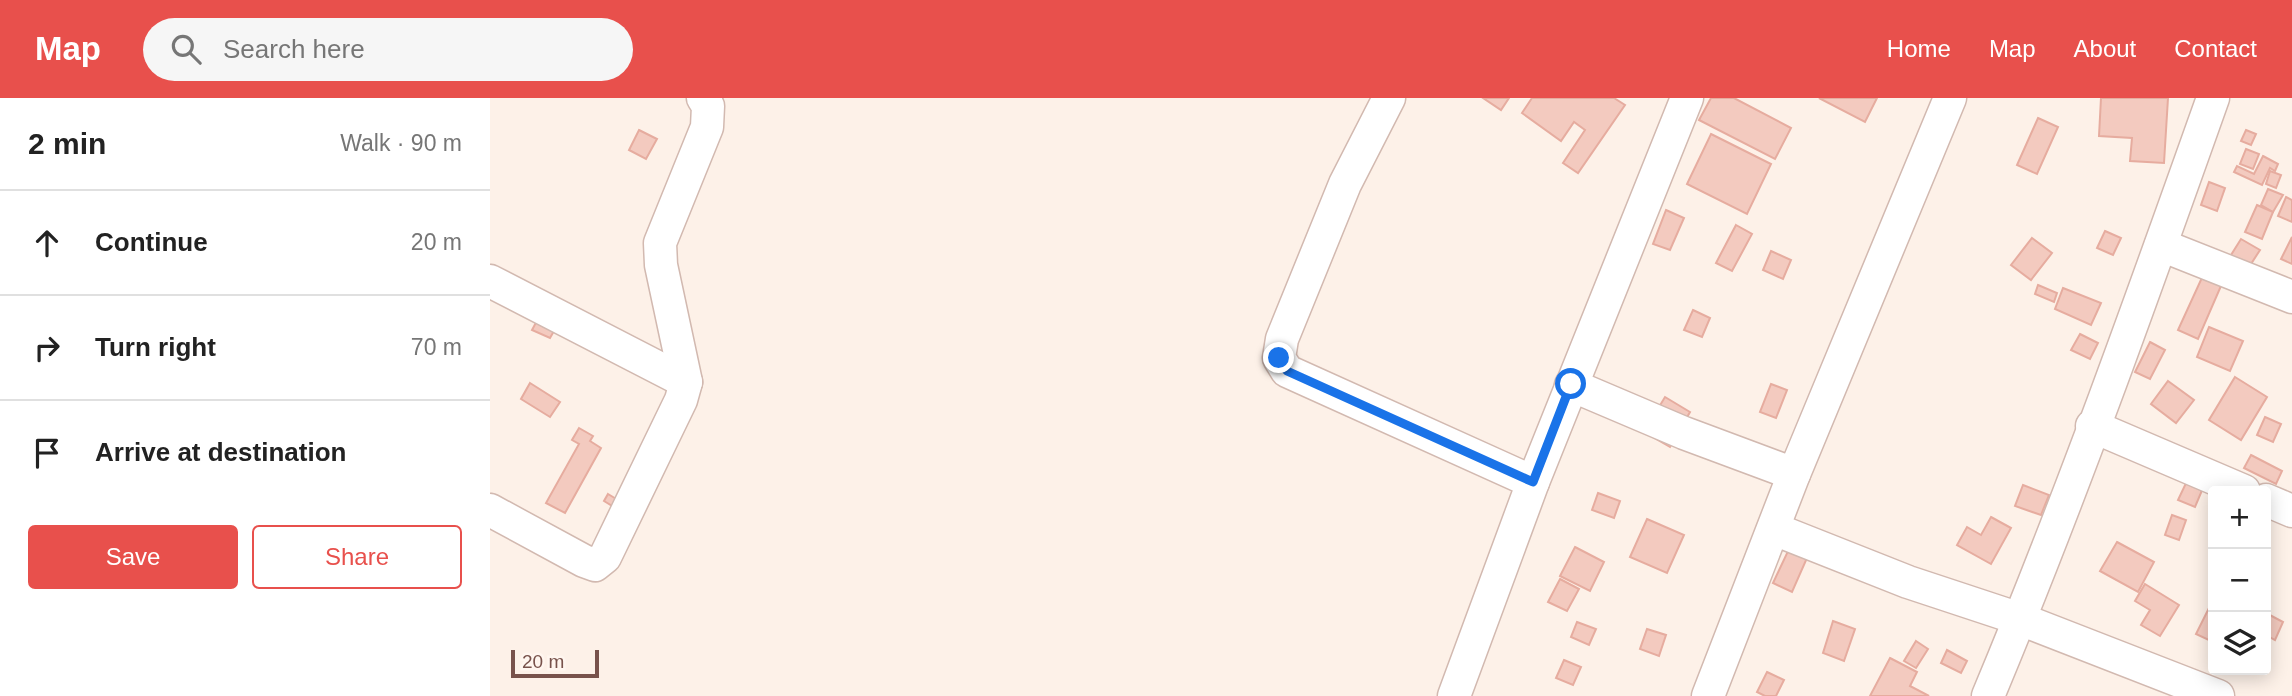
<!DOCTYPE html>
<html lang="en">
<head>
<meta charset="utf-8">
<style>
  :root { --surface:#fff; --page:#f6f6f6; --text:#222; --muted:#767676; --line:#e0e0e0; --accent:#e8504c }
  body { margin:0; font-family:Helvetica,sans-serif; background:var(--page); color:var(--text) }
  .controls { position:absolute; right:21px; bottom:21px; display:grid; overflow:hidden; border-radius:7px; box-shadow:0 4px 18px #0003 }
  .controls button { width:63px; height:63px; display:grid; place-items:center; padding:0; border:0; border-bottom:2px solid var(--line); background:var(--surface); color:var(--text); font:35px sans-serif }
  .scale { position:absolute; left:21px; bottom:18px; width:88px; box-sizing:border-box; padding-left:7px; border:4px solid #78524b; border-top:0; font-size:19px; line-height:24px; white-space:nowrap; color:#78524b; -webkit-text-stroke:5px #fff6ef; paint-order:stroke }
  .stop { position:absolute; width:21px; height:21px; margin:-16px; border:5px solid #1a73e8; border-radius:50%; background:#fff }
  .stop.end { background:#1a73e8; border-color:#fff; box-shadow:0 2px 7px #0008 }
  .list { margin:0; padding:0; list-style:none }
  h2 { display:flex; justify-content:space-between; align-items:center; height:91px; margin:0; padding:0 28px; font-size:30px }
  h2 small { font-size:23px; font-weight:400; color:var(--muted) }
  .list li { display:grid; grid-template-columns:46px 1fr auto; gap:21px; align-items:center; box-sizing:border-box; height:105px; padding:0 28px; border-top:2px solid var(--line) }
  .list b { display:block; font-size:26px; white-space:nowrap }
  .list em { font-size:23px; font-style:normal; color:var(--muted) }
  .actions { display:flex; gap:14px; padding:21px 28px }
  .actions a { flex:1; padding:16px 0; border:2px solid var(--accent); border-radius:7px; text-align:center; font-size:24px; color:var(--accent) }
  .actions .main { background:var(--accent); color:#fff }
  .icon { flex:none; width:38px; height:38px; fill:none; stroke:currentColor; stroke-width:2; stroke-linecap:round; stroke-linejoin:round }
  .map { position:relative; flex:none; width:1802px; height:598px; overflow:hidden }
  header { display:flex; align-items:center; gap:42px; box-sizing:border-box; height:98px; padding:0 35px; background:var(--accent); color:#fff }
  header strong { font-size:33px }
  nav { display:flex; gap:38px; margin-inline-start:auto; font-size:24px }
  .search { width:490px; height:63px; background:var(--page); display:flex; align-items:center; gap:18px; box-sizing:border-box; padding:0 24px; border-radius:38px; color:var(--muted); font-size:26px }
  main { display:flex }
  aside { flex:1; background:var(--surface) }
  .map>svg:first-child { display:block }
  .building { fill:#f3cabf; stroke:#e6ac9f; stroke-width:2 }
  .lines { fill:none; stroke-linecap:round; stroke-linejoin:round }
  .minor-casing { stroke:#d2b9b0; stroke-width:35 }
  .minor { stroke:#fff; stroke-width:32 }
  .route { stroke:#1a73e8; stroke-width:9 }
</style>
</head>
<body>
<header>
<strong>Map</strong>
<div class="search"><svg class="icon" aria-label="search" viewBox="0 0 24 24"><circle cx="10" cy="10" r="6"/><path d="M15 15l6 6"/></svg>Search here</div>
<nav><a>Home</a><a>Map</a><a>About</a><a>Contact</a></nav>
</header>
<main>
<aside>
<h2>2 min<small>Walk · 90 m</small></h2>
<ul class="list">
<li><svg class="icon" aria-label="ahead" viewBox="0 0 24 24"><path d="M12 20V5M6 11l6-6 6 6"/></svg><div><b>Continue</b></div><em>20 m</em></li>
<li><svg class="icon" aria-label="right" viewBox="0 0 24 24"><path d="M7 20v-9h11M14 6l5 5-5 5"/></svg><div><b>Turn right</b></div><em>70 m</em></li>
<li><svg class="icon" aria-label="arrive" viewBox="0 0 24 24"><path d="M6 21V4h12l-3 4 3 4H6"/></svg><div><b>Arrive at destination</b></div></li>
</ul>
<div class="actions"><a class="main">Save</a><a>Share</a></div>
</aside>
<div class="map">
<svg width="1802" height="598" viewBox="0 0 1802 598">
  <rect width="100%" height="100%" fill="#fdf1e8"/>
  <g class="building">
    <path d="M993 0H1019L1011 12Z"/>
    <path d="M1042 0H1124L1135 7 1088 75 1073 65 1095 32 1084 24 1071 43 1032 15Z"/>
    <path d="M1221 0H1244L1301 30 1285 61 1209 22Z"/>
    <path d="M1329 0H1387L1375 24Z"/>
    <path d="M1611 0H1678L1674 65 1640 63 1642 40 1609 38Z"/>
    <path d="M1548 20 1568 29 1547 76 1527 67Z"/>
    <path d="M149 32 167 41 156 61 139 52Z"/>
    <path d="M1756 32 1766 36 1761 47 1751 43Z"/>
    <path d="M1221 36 1281 66 1257 116 1197 86Z"/>
    <path d="M1756 51 1769 56 1763 71 1750 66Z"/>
    <path d="M1773 58 1788 66 1785 73 1780 70 1772 87 1744 74 1747 68 1764 76Z"/>
    <path d="M1780 73 1791 77 1786 90 1776 86Z"/>
    <path d="M1719 84 1735 90 1727 113 1711 107Z"/>
    <path d="M1778 91 1793 97 1783 114 1771 107Z"/>
    <path d="M1796 99 1802 102V124L1788 118Z"/>
    <path d="M1767 107 1783 114 1772 141 1755 134Z"/>
    <path d="M1176 112 1194 120 1180 152 1163 146Z"/>
    <path d="M1246 127 1262 136 1242 173 1226 165Z"/>
    <path d="M1615 133 1631 140 1623 157 1607 150Z"/>
    <path d="M1802 139V166L1791 161Z"/>
    <path d="M1542 140 1562 155 1541 182 1521 167Z"/>
    <path d="M1751 141 1770 152 1759 169 1741 157Z"/>
    <path d="M1281 153 1301 162 1293 181 1273 172Z"/>
    <path d="M1715 173 1734 181 1708 241 1688 232Z"/>
    <path d="M1548 187 1567 195 1564 204 1545 196Z"/>
    <path d="M1573 190 1611 205 1601 227 1565 211Z"/>
    <path d="M1203 212 1220 220 1212 239 1194 232Z"/>
    <path d="M50 217 68 226 60 240 42 232Z"/>
    <path d="M1719 229 1753 243 1740 273 1707 259Z"/>
    <path d="M1590 236 1608 245 1600 261 1581 252Z"/>
    <path d="M1660 244 1675 252 1660 281 1645 274Z"/>
    <path d="M1745 279 1777 299 1751 342 1719 322Z"/>
    <path d="M1678 283 1704 302 1686 325 1661 306Z"/>
    <path d="M40 285 70 304 60 319 31 301Z"/>
    <path d="M1281 286 1297 292 1286 320 1270 314Z"/>
    <path d="M1175 299 1200 314 1180 349 1154 334Z"/>
    <path d="M1775 319 1791 326 1783 344 1767 337Z"/>
    <path d="M89 330 103 338 100 343 111 350 75 415 56 405 89 346 82 342Z"/>
    <path d="M1761 357 1792 373 1786 386 1754 370Z"/>
    <path d="M1697 383 1713 390 1705 409 1688 402Z"/>
    <path d="M1533 387 1559 397 1551 417 1525 408Z"/>
    <path d="M1108 395 1130 403 1124 420 1102 412Z"/>
    <path d="M118 396 128 402 124 409 114 403Z"/>
    <path d="M1682 417 1696 422 1689 442 1675 437Z"/>
    <path d="M1501 419 1521 430 1501 466 1467 447 1477 429 1491 437Z"/>
    <path d="M1157 421 1194 437 1177 475 1140 459Z"/>
    <path d="M1627 444 1664 464 1648 494 1610 473Z"/>
    <path d="M1085 449 1114 464 1100 493 1070 478Z"/>
    <path d="M1299 451 1317 460 1302 494 1283 485Z"/>
    <path d="M1070 481 1089 491 1077 513 1058 504Z"/>
    <path d="M1655 486 1689 507 1670 538 1651 527 1660 512 1645 503Z"/>
    <path d="M1723 502V544L1706 536Z"/>
    <path d="M1776 515 1793 524 1785 542 1776 537Z"/>
    <path d="M1343 523 1365 531 1354 563 1333 555Z"/>
    <path d="M1087 524 1106 531 1099 547 1081 539Z"/>
    <path d="M1157 531 1176 537 1169 558 1150 551Z"/>
    <path d="M1426 543 1438 551 1426 570 1414 563Z"/>
    <path d="M1457 552 1477 563 1471 575 1451 565Z"/>
    <path d="M1400 560 1427 574 1420 588 1439 598H1380Z"/>
    <path d="M1074 562 1091 569 1083 587 1066 580Z"/>
    <path d="M1277 574 1294 582 1286 598H1275L1267 594Z"/>
  </g>
  <g class="lines">
    <defs>
      <g id="minor">
        <path d="M899 0 855 86 792 241 789 260 797 273 1043 384"/>
        <path d="M1671 147 1802 199"/>
        <path d="M0 183 196 284"/>
        <path d="M1081 287 1194 335 1304 376"/>
        <path d="M1602 328 1754 393"/>
        <path d="M1776 402 1802 413"/>
        <path d="M0 412 94 463 105 467 115 459 191 302 196 284 171 167 170 145 217 29 218 8 213 0"/>
        <path d="M1284 431 1418 484 1530 521 1728 598"/>
        <path d="M964 598 1043 384 1197 0"/>
        <path d="M1218 598 1304 376 1460 0"/>
        <path d="M1498 598C1580 402 1652 200 1723 0"/>
      </g>
    </defs>
    <use href="#minor" class="minor-casing"/>
    <use href="#minor" class="minor"/>
  </g>
  <g class="lines">
    <path class="route" d="M789 260 797 273 1043 384 1081 286"/>
  </g>
</svg>
<div class="controls">
<button>+</button>
<button>−</button>
<button><svg class="icon" aria-label="layers" viewBox="0 0 24 24"><path d="M12 4l9 5-9 5-9-5zM3 14l9 5 9-5"/></svg></button>
</div>
<div class="scale">20 m</div>
<div class="stop" style="left:1081px;top:286px"></div>
<div class="stop end" style="left:789px;top:260px"></div>
</div>
</main>
</body>
</html>
